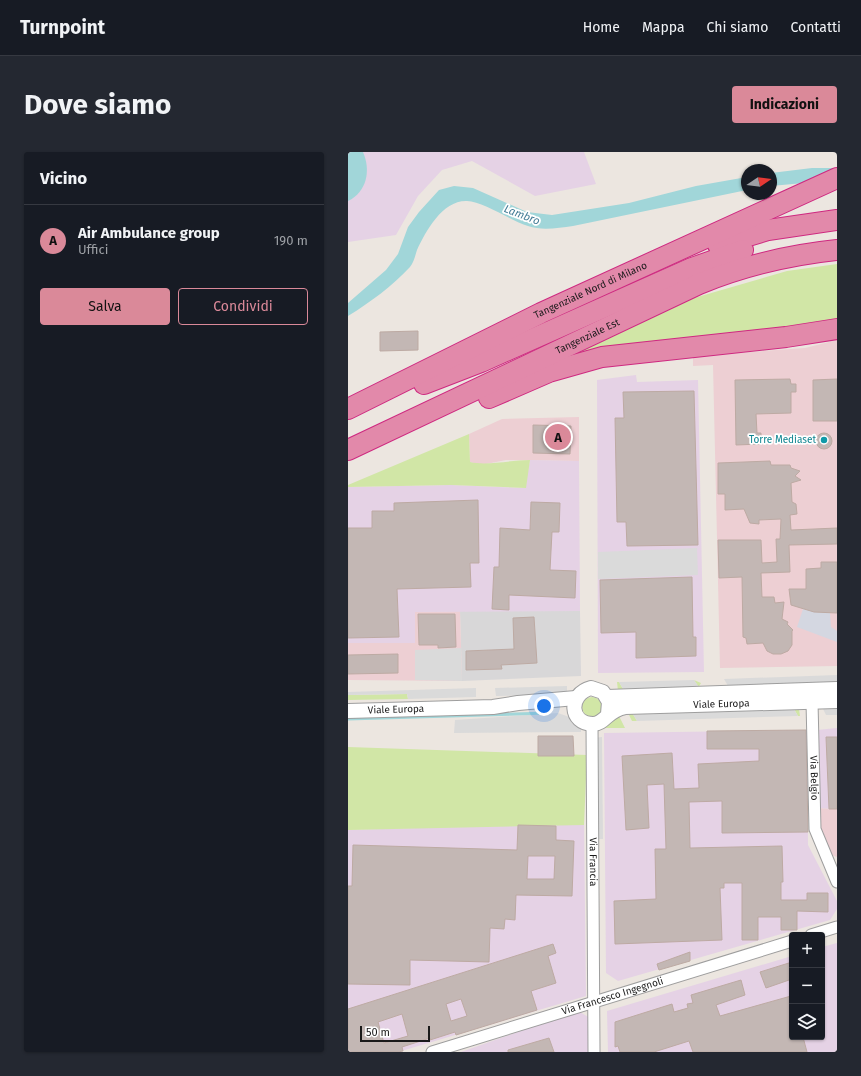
<!DOCTYPE html>
<html lang="it">
<head>
<meta charset="utf-8">
<style>
  :root { --surface:#171b24; --page:#242831; --text:#f1f3f6; --muted:#9ea1a6; --line:#363941; --accent:#da8999 }
  body { margin:0; font-family:"Fira Sans",sans-serif; background:var(--page); color:var(--text) }
  .controls { position:absolute; right:12px; bottom:12px; display:grid; overflow:hidden; border-radius:4px; box-shadow:0 1px 3px #0004 }
  .controls button { width:36px; height:36px; display:grid; place-items:center; padding:0; border:0; border-bottom:1px solid var(--line); background:var(--surface); color:var(--text); font:20px sans-serif }
  .compass { position:absolute; left:393px; top:12px; width:36px; height:36px; border-radius:50%; background:var(--surface); box-shadow:0 1px 3px #0004; rotate:77deg }
  .scale { position:absolute; left:12px; bottom:10px; width:70px; box-sizing:border-box; padding-left:4px; border:2px solid #1a1a1a; border-top:0; font-size:11px; line-height:14px; white-space:nowrap; color:#1a1a1a; -webkit-text-stroke:3px #fff; paint-order:stroke }
  .you { position:absolute; left:196px; top:554px; width:14px; height:14px; margin:-10px; border:3px solid #fff; border-radius:50%; background:#1a73e8; box-shadow:0 0 0 6px #1a73e833 }
  .badge { display:grid; place-items:center; width:26px; height:26px; border-radius:50%; background:var(--accent); color:#111; font-size:13px; font-weight:700 }
  .pin { position:absolute; translate:-50% -50%; border:2px solid #fff; box-shadow:0 1px 4px #0006 }
  .list { margin:0; padding:0; list-style:none }
  h2 { display:flex; justify-content:space-between; align-items:center; height:52px; margin:0; padding:0 16px; font-size:17px }
  h2 small { font-size:13px; font-weight:400; color:var(--muted) }
  .list li { display:grid; grid-template-columns:26px 1fr auto; gap:12px; align-items:center; box-sizing:border-box; height:72px; padding:0 16px; border-top:1px solid var(--line) }
  .list b { display:block; font-size:15px; white-space:nowrap }
  .list p { margin:0; font-size:13px; white-space:nowrap; color:var(--muted) }
  .list em { font-size:13px; font-style:normal; color:var(--muted) }
  .actions { display:flex; gap:8px; padding:12px 16px }
  .actions a { flex:1; padding:9px 0; border:1px solid var(--accent); border-radius:4px; text-align:center; font-size:14px; color:var(--accent) }
  .actions .main { background:var(--accent); color:#111 }
  .icon { flex:none; width:22px; height:22px; fill:none; stroke:currentColor; stroke-width:2; stroke-linecap:round; stroke-linejoin:round }
  .map { position:relative; flex:none; width:489px; height:900px; overflow:hidden; border-radius:4px }
  header { display:flex; align-items:center; gap:24px; box-sizing:border-box; height:56px; padding:0 20px; background:var(--surface); border-bottom:1px solid var(--line) }
  header strong { font-size:19px }
  nav { display:flex; gap:22px; margin-inline-start:auto; font-size:14px }
  .intro { display:flex; align-items:center; justify-content:space-between; box-sizing:border-box; height:96px; padding:0 24px }
  h1 { margin:0; font-size:28px }
  .button { padding:10px 18px; border-radius:4px; background:var(--accent); color:#111; font-size:14px; font-weight:700 }
  main { display:flex; gap:24px; padding:0 24px }
  aside { flex:1; background:var(--surface); border-radius:4px; box-shadow:0 1px 3px #0004 }
  .map>svg:first-child { display:block }
  .residential { fill:#d8d7d8 }
  .commercial { fill:#edcfd3 }
  .industrial { fill:#e5d2e5 }
  .grass { fill:#d1e6a6 }
  .parking { fill:#dadada }
  .plaza { fill:#d4d7e1 }
  .water { fill:#a1d6d9 }
  .lines { fill:none; stroke-linecap:round; stroke-linejoin:round }
  .stream { stroke:#a1d6d9; stroke-width:3 }
  .building { fill:#c3b7b4; stroke:#bdaaa3; fill-rule:evenodd }
  .minor-casing { stroke:#9e9e9e; stroke-width:13 }
  .tertiary-casing { stroke:#9e9e9e; stroke-width:16 }
  .motorway-casing { stroke:#ce2980; stroke-width:22 }
  .minor { stroke:#fff; stroke-width:11 }
  .tertiary { stroke:#fff; stroke-width:14 }
  .motorway { stroke:#e289aa; stroke-width:20 }
  .culture-dot { fill:#0f9aa8; stroke:#fff; stroke-width:1.5 }
  .labels { text-anchor:middle; dominant-baseline:central; stroke-width:3.5; stroke-linejoin:round; paint-order:stroke }
  .street-label { font-size:10px; fill:#1a1a1a; stroke:#fff }
  .culture-label { font-size:10px; fill:#0d838f; stroke:#fff; text-anchor:end }
  .water-label { font-size:11px; font-style:italic; fill:#457d97; stroke:#fff }
</style>
</head>
<body>
<header>
<strong>Turnpoint</strong>
<nav><a>Home</a><a>Mappa</a><a>Chi siamo</a><a>Contatti</a></nav>
</header>
<div class="intro"><h1>Dove siamo</h1><a class="button">Indicazioni</a></div>
<main>
<aside>
<h2>Vicino<small></small></h2>
<ul class="list">
<li><span class="badge">A</span><div><b>Air Ambulance group</b><p>Uffici</p></div><em>190 m</em></li>
</ul>
<div class="actions"><a class="main">Salva</a><a>Condividi</a></div>
</aside>
<div class="map">
<svg width="489" height="900" viewBox="0 0 489 900">
  <rect width="100%" height="100%" fill="#ece6e0"/>
  <path class="residential" d="M112 459H232L233 524 114 529Z"/>
  <g class="commercial">
    <path d="M489 188V514L372 516 365 213 345 214V204L457 196Z"/>
    <path d="M231 265V309L158 308 133 313 122 310 121 282 154 267Z"/>
    <path d="M112 459 114 529 0 528V491H67V460Z"/>
    <path d="M470 656 489 657V705L483 703 472 679Z"/>
  </g>
  <g class="industrial">
    <path d="M0 0H236L248 32 187 44 124 9 94 18 70 44 48 83 0 90Z"/>
    <path d="M288 223 289 230 350 228 356 520 250 521 249 228Z"/>
    <path d="M182 308 231 309 232 459 67 460V491H0V335L103 333 177 336Z"/>
    <path d="M489 576V657L470 656 469 578Z"/>
    <path d="M459 578 460 693 489 749V757L482 768 270 829 258 821 256 581Z"/>
    <path d="M170 673H236L238 844 50 900H0V678Z"/>
    <path d="M489 791V900H260L259 859 444 804V885H474V795Z"/>
    <path d="M230 859 242 866 241 900H113Z"/>
  </g>
  <g class="grass">
    <path d="M489 112V170L230 201 346 146 439 119Z"/>
    <path d="M121 282 122 310C139 314 163 308 182 308L178 336 103 333 0 335V333Z"/>
    <path d="M346 528 353 531 350 536 270 539 269 530H271L275 537 350 534Z"/>
    <path d="M59 542 60 547 0 548V543Z"/>
    <circle cx="244" cy="555" r="10"/>
    <path d="M449 555 451 557 452 564H450L446 557 285 562 289 569H284L281 563 284 560Z"/>
    <path d="M271 560V564L277 576H251Z"/>
    <path d="M0 595 239 603 236 673 0 678Z"/>
  </g>
  <g class="parking">
    <path d="M349 396 350 423 250 427V400Z"/>
    <path d="M113 496 114 529 67 528V498Z"/>
    <path d="M489 523V531L380 534 376 527Z"/>
    <path d="M346 528 351 535 275 537 271 530Z"/>
    <path d="M219 534V543L148 544 147 536Z"/>
    <path d="M128 536V545L60 547 59 542 0 543V540Z"/>
    <path d="M489 556V563H478L475 557Z"/>
    <path d="M446 557 450 564 289 569 284 561Z"/>
    <path d="M210 561 224 566 233 572V580L106 581 107 568Z"/>
    <path d="M254 585 255 687H245L244 586Z"/>
  </g>
  <path class="plaza" d="M455 457 482 461 483 475 489 479V490L449 475Z"/>
  <g class="water">
    <path d="M0 0H15C23 18 19 40 0 49Z"/>
    <path d="M464 16H489V28L423 34V21Z"/>
    <path d="M399 25V38L225 74C210 76 194 79 180 74 163 69 133 48 118 49 94 49 78 79 69 98 67 104 66 110 62 115 44 134 23 150 0 164V151L38 118 50 102 60 75 71 60 91 38 106 34 125 36 179 60 204 63 281 51 348 34Z"/>
  </g>
  <g class="lines">
    <path class="stream" d="M0 567 200 561"/>
  </g>
  <g class="building">
    <path d="M70 179V198L32 199V180Z"/>
    <path d="M442 227 443 232H448V240H443V261L408 262 409 281H413V292L388 293 387 228Z"/>
    <path d="M489 227V269H465V228Z"/>
    <path d="M346 239 350 393 279 394 278 370H269L267 266H276L275 240Z"/>
    <path d="M185 273 223 274 222 302 185 301Z"/>
    <circle cx="476" cy="289" r="8"/>
    <path d="M422 309 423 313H442L443 316 452 319 447 324 453 328 443 331 444 350 448 352 449 362 442 363 443 378 489 376V392L441 393 442 420 413 421 414 445H426L427 451 436 450 434 467 440 470 439 472 445 478 444 479V493L440 499 433 502H425L419 499 415 491 399 492 398 486 395 485 394 425 371 426 370 388H413L414 411 429 410 428 387H432L433 367 411 368V372L402 371 396 357 377 358V342H370V311Z"/>
    <path d="M130 348 131 411H122L123 435 49 437 51 485 0 486V376H24V359H46V351Z"/>
    <path d="M183 350 212 351 211 380H204L202 418 228 419 227 446 161 443V458L144 457 146 415H151L152 376 182 378Z"/>
    <path d="M473 410H489V461L466 460 443 453 441 437H458V417L473 416Z"/>
    <path d="M344 425 345 485H348V504L288 506V480L253 481 252 428Z"/>
    <path d="M70 462H107L108 495 90 496V493H71Z"/>
    <path d="M186 465 189 511 153 513 154 517 118 518V499L166 497 165 466Z"/>
    <path d="M50 502V521L0 522V503Z"/>
    <path d="M458 578 460 680 374 681V649L341 650 342 696 434 694 435 730H433V748H459V741H480V760L449 759V778H433V765H410V788H394V731H376V736H372L374 788 267 792 266 749 308 747 307 697H318L316 632 299 633 301 676 278 678 274 604 324 601 326 637 351 636 350 612 411 609V597H359V579Z"/>
    <path d="M190 584H225L226 604H190Z"/>
    <path d="M478 585H489V657H481Z"/>
    <path d="M170 673 208 674V688L226 689 224 744 168 743 167 768 157 767 156 777 142 776 141 810 62 808V833L0 832V734H4L5 693 169 698ZM180 704H207L206 727H179Z"/>
    <path d="M205 792 208 801 200 804 208 831 183 839 189 858 108 883 107 880 82 888V886L54 895 55 899 50 900H0V857ZM113 847 119 864 103 869 98 852ZM54 862 60 884 36 891 30 870Z"/>
    <path d="M342 800V809L311 818 309 812Z"/>
    <path d="M444 810V827L418 836 412 820Z"/>
    <path d="M393 828 397 843 368 853 372 864 443 844 444 885H455L459 900H345L341 889 306 900H272L270 894 267 895V870L324 852 326 860 340 856 339 852 345 851 343 843Z"/>
    <path d="M201 886 206 900H160V898Z"/>
  </g>
  <g class="lines">
    <defs>
      <g id="minor">
        <path id="s1" d="M464 550 467 677 489 730"/>
        <path id="s2" d="M244 572 246 900"/>
        <path d="M463 783 489 775"/>
        <path id="s3" d="M84 900 444 789"/>
      </g>
      <g id="tertiary">
        <path d="M259 545 489 537"/>
        <path id="s4" d="M0 559 145 555 170 551 228 546"/>
        <path id="s5" d="M260 562 261 550 255 540 243 536C220 542 221 572 245 572 257 572 259 558 277 555L489 549"/>
      </g>
      <g id="motorway">
        <path d="M370 93 420 78 489 68"/>
        <path d="M76 232 133 210 344 116 395 98"/>
        <path d="M141 246 201 220 254 205 438 185 489 177"/>
        <path id="s6" d="M0 257 193 161 489 26"/>
        <path id="s7" d="M0 298 351 132C395 114 441 103 489 98"/>
      </g>
    </defs>
    <use href="#minor" class="minor-casing"/>
    <use href="#tertiary" class="tertiary-casing"/>
    <use href="#motorway" class="motorway-casing"/>
    <use href="#minor" class="minor"/>
    <use href="#tertiary" class="tertiary"/>
    <use href="#motorway" class="motorway"/>
  </g>
  <circle class="culture-dot" cx="476" cy="288" r="4"/>
  <g class="labels">
    <g class="street-label">
      <text stroke="none"><textPath href="#s6" startOffset="270">Tangenziale Nord di Milano</textPath></text>
      <text stroke="none"><textPath href="#s7" startOffset="265">Tangenziale Est</textPath></text>
      <text stroke="none"><textPath href="#s5" startOffset="225">Viale Europa</textPath></text>
      <text stroke="none"><textPath href="#s4" startOffset="48">Viale Europa</textPath></text>
      <text stroke="none"><textPath href="#s1" startOffset="76">Via Belgio</textPath></text>
      <text stroke="none"><textPath href="#s2" startOffset="138">Via Francia</textPath></text>
      <text stroke="none"><textPath href="#s3" startOffset="189">Via Francesco Ingegnoli</textPath></text>
    </g>
    <g class="culture-label">
      <text x="468" y="288">Torre Mediaset</text>
    </g>
    <g class="water-label">
      <text transform="translate(174 63) rotate(21)">Lambro</text>
    </g>
  </g>
</svg>
<div class="controls">
<button>+</button>
<button>−</button>
<button><svg class="icon" aria-label="layers" viewBox="0 0 24 24"><path d="M12 4l9 5-9 5-9-5zM3 14l9 5 9-5"/></svg></button>
</div>
<svg class="compass" viewBox="-18 -18 36 36"><path d="M0-13l5 13h-10z" fill="#e53935"/><path d="M0 13l5-13h-10z" fill="#9ea1a6"/></svg>
<div class="scale">50 m</div>
<div class="you"></div>
<div class="pin badge" style="left:210px;top:285px">A</div>
</div>
</main>
</body>
</html>
